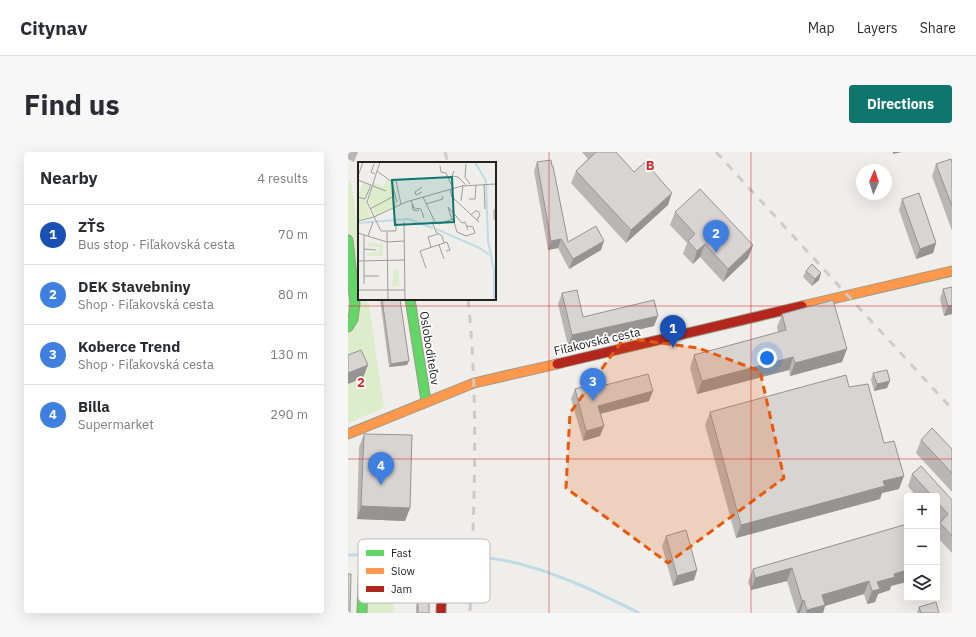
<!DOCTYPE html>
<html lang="en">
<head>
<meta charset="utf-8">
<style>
  :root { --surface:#fff; --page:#f7f7f7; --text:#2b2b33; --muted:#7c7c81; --line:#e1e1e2; --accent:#0f766e }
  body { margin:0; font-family:"IBM Plex Sans",sans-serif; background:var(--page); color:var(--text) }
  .controls { position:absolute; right:12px; bottom:12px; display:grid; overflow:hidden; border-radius:4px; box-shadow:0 4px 16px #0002 }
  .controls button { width:36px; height:36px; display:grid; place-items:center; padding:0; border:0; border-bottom:1px solid var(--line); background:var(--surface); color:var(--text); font:20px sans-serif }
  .compass { position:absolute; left:508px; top:12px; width:36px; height:36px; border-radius:50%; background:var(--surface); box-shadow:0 4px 16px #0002; rotate:3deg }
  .you { position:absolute; left:419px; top:206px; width:14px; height:14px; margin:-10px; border:3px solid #fff; border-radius:50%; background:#1a73e8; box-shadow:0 0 0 6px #1a73e833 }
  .badge { display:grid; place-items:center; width:26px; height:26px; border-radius:50%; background:var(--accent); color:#fff; font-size:13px; font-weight:700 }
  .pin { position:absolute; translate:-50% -33px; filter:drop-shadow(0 1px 2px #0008) }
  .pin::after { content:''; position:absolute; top:21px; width:14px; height:12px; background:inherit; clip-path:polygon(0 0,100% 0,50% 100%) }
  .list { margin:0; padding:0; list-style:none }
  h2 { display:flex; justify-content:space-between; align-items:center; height:52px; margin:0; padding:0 16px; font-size:17px }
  h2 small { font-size:13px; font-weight:400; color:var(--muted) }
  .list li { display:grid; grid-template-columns:26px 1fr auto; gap:12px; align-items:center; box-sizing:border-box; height:60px; padding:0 16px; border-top:1px solid var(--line) }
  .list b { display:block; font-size:15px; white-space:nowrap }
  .list p { margin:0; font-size:13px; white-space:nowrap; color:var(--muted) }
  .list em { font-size:13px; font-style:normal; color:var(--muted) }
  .icon { flex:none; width:22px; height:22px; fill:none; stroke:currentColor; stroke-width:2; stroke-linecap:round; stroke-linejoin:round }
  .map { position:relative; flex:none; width:604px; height:461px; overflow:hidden; border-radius:4px }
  header { display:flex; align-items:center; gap:24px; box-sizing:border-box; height:56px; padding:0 20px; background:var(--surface); border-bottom:1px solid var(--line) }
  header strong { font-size:19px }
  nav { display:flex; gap:22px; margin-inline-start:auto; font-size:14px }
  .intro { display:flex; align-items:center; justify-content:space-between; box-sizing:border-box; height:96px; padding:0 24px }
  h1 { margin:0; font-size:28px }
  .button { padding:10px 18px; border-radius:4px; background:var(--accent); color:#fff; font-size:14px; font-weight:700 }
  main { display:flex; gap:24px; padding:0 24px }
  aside { flex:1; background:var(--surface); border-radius:4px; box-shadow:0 4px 16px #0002 }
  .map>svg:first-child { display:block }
  .grass { fill:#ddeccb }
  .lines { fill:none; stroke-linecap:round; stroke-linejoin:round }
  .stream { stroke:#bfdbe3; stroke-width:3 }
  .fast-casing { stroke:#999a82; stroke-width:11 }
  .slow-casing { stroke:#999a82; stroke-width:11 }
  .jam-casing { stroke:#999a82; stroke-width:11 }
  .fast { stroke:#63d668; stroke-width:9 }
  .slow { stroke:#ff974d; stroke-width:9 }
  .jam { stroke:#b3261e; stroke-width:9 }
  .rail { stroke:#ccc; stroke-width:3; stroke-dasharray:8 8; stroke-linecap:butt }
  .wall { fill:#b9b6b5 }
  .shaded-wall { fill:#969493 }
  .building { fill:#d7d4d2; stroke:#969493 }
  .marked { fill:#e8590c; fill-opacity:0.2; stroke:#e8590c; stroke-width:3; stroke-dasharray:8 5; stroke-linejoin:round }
  .grid { fill:none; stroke:#d62828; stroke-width:1; stroke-opacity:0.55 }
  .labels { text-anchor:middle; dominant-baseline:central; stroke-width:3.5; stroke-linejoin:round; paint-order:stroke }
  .street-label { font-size:12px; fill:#222; stroke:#fff }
  .inset-river { fill:none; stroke:#bfdbe3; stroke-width:2 }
  .inset-road { fill:none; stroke:#9e9c9b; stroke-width:1 }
  .view { fill:#0f766e; fill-opacity:0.15; stroke:#0f766e; stroke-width:2 }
  .inset-edge { fill:none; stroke:#222; stroke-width:2 }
  .key { fill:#fff; stroke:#bdbdbd; stroke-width:1 }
  .key-label { font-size:11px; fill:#222 }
  .grid-label { font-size:13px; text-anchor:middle; font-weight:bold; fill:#d62828; stroke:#fff; stroke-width:3.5; stroke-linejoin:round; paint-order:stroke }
</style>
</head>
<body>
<header>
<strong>Citynav</strong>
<nav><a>Map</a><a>Layers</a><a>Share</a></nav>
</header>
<div class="intro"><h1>Find us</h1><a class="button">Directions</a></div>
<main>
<aside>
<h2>Nearby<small>4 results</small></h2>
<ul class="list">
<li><span class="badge" style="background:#1a4fb4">1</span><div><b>ZŤS</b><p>Bus stop · Fiľakovská cesta</p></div><em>70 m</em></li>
<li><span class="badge" style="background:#3f7fe0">2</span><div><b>DEK Stavebniny</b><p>Shop · Fiľakovská cesta</p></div><em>80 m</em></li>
<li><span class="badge" style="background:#3f7fe0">3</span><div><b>Koberce Trend</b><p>Shop · Fiľakovská cesta</p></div><em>130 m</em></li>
<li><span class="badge" style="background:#3f7fe0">4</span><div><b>Billa</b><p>Supermarket</p></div><em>290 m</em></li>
</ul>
</aside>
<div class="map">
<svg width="604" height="461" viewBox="0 0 604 461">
  <rect width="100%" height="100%" fill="#f0eeeb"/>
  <g class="grass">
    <path d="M0 29H3L11 82V147H20L36 256 0 271Z"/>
    <path d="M22 421 46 422 45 461H19Z"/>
  </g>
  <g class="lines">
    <path class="stream" d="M0 403C56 402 122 398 176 413 216 424 253 442 291 461"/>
    <defs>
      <g id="fast">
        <path d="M0 88 7 152 5 167 0 175"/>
        <path d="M62 147 78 249"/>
        <path d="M14 461 15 426"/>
      </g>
      <g id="slow">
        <path d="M454 154 604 119"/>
        <path d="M0 282 126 231 209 212"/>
      </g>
      <g id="jam">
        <path d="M209 212 454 154"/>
        <path d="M93 461 94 429"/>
      </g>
    </defs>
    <use href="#fast" class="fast-casing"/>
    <use href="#slow" class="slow-casing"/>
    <use href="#jam" class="jam-casing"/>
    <use href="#fast" class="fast"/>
    <use href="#slow" class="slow"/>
    <use href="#jam" class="jam"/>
    <g class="rail">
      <path d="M97 0 100 11"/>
      <path d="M368 0 604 257"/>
      <path d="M120 147C131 252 126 356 122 461"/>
    </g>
  </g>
  <g class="wall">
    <path d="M0 0H10L6 10 0 7Z"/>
    <path d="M234 0H268L286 20 320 53 278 91 223 31 228 19 240 7Z"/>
    <path d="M189 10 220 90 253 98 221 117 210 96 200 98 186 19Z"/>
    <path d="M604 11V79L584 24 588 12Z"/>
    <path d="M554 47 588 91 585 101 568 107 551 58Z"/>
    <path d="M327 60 405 93 400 106 375 130 352 105 345 112 335 102 339 91 322 73Z"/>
    <path d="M458 119 473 121 471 128 464 134 455 125Z"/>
    <path d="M595 137 604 162 596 164 592 147Z"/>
    <path d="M214 141 235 165 306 174 220 194 210 152Z"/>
    <path d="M32 147H52L59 213 41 215Z"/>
    <path d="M434 162 499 197 494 210 442 224 441 218 349 242 342 216 346 203 430 180 429 175Z"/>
    <path d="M525 221 539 236 526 239 523 228Z"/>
    <path d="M501 235 536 291 551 337 534 341 532 347 388 386 357 273 362 260Z"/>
    <path d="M246 236 301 249 253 262 252 284 235 289 223 247 227 237Z"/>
    <path d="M16 282 62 356 57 369 9 367 11 295Z"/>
    <path d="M573 288 604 297V340L568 301Z"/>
    <path d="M564 322 604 348V401L589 385V378L592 371 589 367V344H568L560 334Z"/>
    <path d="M559 372 542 438 530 442 527 450 519 452 516 442 477 454 475 461H449L439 429 403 438 400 430 405 417Z"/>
    <path d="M318 384 349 418 346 428 325 434 314 394Z"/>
    <path d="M70 411 81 429H79L78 432H68V417Z"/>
    <path d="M70 447 81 461H68V454Z"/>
    <path d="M571 455 573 461H569Z"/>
  </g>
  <g class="shaded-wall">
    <path d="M545 0H554L545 2Z"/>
    <path d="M324 41 320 53 278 91 283 78Z"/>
    <path d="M213 87 210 96 200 98 203 89Z"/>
    <path d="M256 89 253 98 221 117 225 107Z"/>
    <path d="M588 91 585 101 568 107 572 97Z"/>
    <path d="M357 92 352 105 345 112 349 99Z"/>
    <path d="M405 93 400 106 375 130 380 117Z"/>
    <path d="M473 121 471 128 464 134 467 127Z"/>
    <path d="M604 153V162L596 164 600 154Z"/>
    <path d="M310 164 306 174 220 194 224 183Z"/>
    <path d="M499 197 494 210 442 224 447 211Z"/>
    <path d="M445 205 441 218 349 242 354 229Z"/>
    <path d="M61 209 59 213 41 215 43 212Z"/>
    <path d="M20 213 15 226 0 232V221Z"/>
    <path d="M542 229 539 236 526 239 529 232Z"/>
    <path d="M305 239 301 249 247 263 250 254Z"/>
    <path d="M256 274 252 284 235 289 238 279Z"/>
    <path d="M556 324 551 337 534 341 532 347 388 386 393 373 535 329Z"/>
    <path d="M13 354 62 356 57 369 9 367Z"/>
    <path d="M444 416 439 429 403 438 407 426Z"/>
    <path d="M349 418 346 428 325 434 329 424Z"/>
    <path d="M559 418V430L543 434 542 438 530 442 527 450 519 452 524 439 529 430 546 422Z"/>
    <path d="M81 422H84L81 429H79L78 432H68L70 425Z"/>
    <path d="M521 429 516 442 477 454 475 461H458L459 458 474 443Z"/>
    <path d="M456 448 452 461H449L454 449Z"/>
  </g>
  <g class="building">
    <path d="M248 0H268L286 20 297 10 324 41 283 78 228 19Z"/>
    <path d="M603 7 604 11V54L588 12Z"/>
    <path d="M203 8 204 14H205L220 90 248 74 256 89 225 107 213 87 203 89 189 10Z"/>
    <path d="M352 37 405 93 380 117 357 92 349 99 340 89 347 82 327 60Z"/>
    <path d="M571 41 588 91 572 97 554 47Z"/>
    <path d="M464 112 473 121 467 127 458 119Z"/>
    <path d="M604 135V153L600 154 595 137Z"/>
    <path d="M229 138 235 165 306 148 310 164 224 183 214 141Z"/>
    <path d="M34 147H52L61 209 43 212Z"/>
    <path d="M485 148 499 197 447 211 445 205 354 229 346 203 438 178 434 162Z"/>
    <path d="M13 198 20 213 0 221V203Z"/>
    <path d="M539 218 542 229 529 232 525 221Z"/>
    <path d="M300 222 305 239 250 254 256 274 238 279 227 237 245 232 246 236Z"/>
    <path d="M498 223 501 235 520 232 536 291 546 289 556 324 535 329 537 334 393 373 362 260Z"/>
    <path d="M584 276 604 297V321L573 288Z"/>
    <path d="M16 282 64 283 62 356 13 354Z"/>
    <path d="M573 314 604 348V384L592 371 600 362 589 350V344H584L564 322Z"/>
    <path d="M559 372V418L546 422 547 425 529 430 532 437 524 439 521 429 474 443 477 453 459 458 456 448 454 449 444 416 407 426 405 417Z"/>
    <path d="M338 378 349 418 329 424 318 384Z"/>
    <path d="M0 422H3L2 461H0Z"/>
    <path d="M70 447 81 448V461H70Z"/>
    <path d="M588 450 591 461H573L571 455Z"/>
  </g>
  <path class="marked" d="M276 186 350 196 412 219 436 326 320 411 218 336 222 261Z"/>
  <path class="grid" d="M201 0V461M403 0V461M0 154H604M0 307H604"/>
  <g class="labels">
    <g class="street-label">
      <text transform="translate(249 189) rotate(-13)">Fiľakovská cesta</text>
      <text transform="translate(82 196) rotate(81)">Osloboditeľov</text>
    </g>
  </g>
  <g transform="translate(10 10)">
    <rect width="138" height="138" fill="#f0eeeb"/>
    <path d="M29 17 35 21 39 43 18 54 10 40 15 20 25 25ZM5 20 12 23 7 36 0 34ZM0 35 7 37 13 55 0 58ZM10 80 25 83V94H9V91L21 90V85L10 84ZM36 107H41V124H34Z" fill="#ddeccb"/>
    <path class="inset-river" d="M117 0 128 19 130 79 136 108V138M0 61 50 57 75 66M78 67 122 86 131 93"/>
    <path class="inset-road" d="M22 0 9 40 23 69H38V60M16 2 13 10 17 12M108 2 107 15 112 22M82 4 83 10 88 11 95 26M96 9 94 14 100 15 108 23M0 14 5 0M0 18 13 23 7 37 0 35M38 19 43 42M34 20 39 40M126 22 127 47M15 24 28 29M64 25 57 30 58 33 64 30M92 27 94 35 121 60M65 35 77 60 81 62 95 57 99 70 108 74 117 71 115 65 109 64M111 37H117L118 23M53 38 56 46 63 47 66 56M103 39 105 23M54 42 55 48 61 49M68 42 85 37 84 34M12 47 36 34 34 20 19 9M138 48H136V57H138M113 53 117 49H120L122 53 119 58M94 58 90 45 104 61 107 60 110 68M0 59 16 55 48 40 104 24 138 22M74 59 78 70 84 74 86 81M46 60 47 138M29 70 30 138M0 71 29 80 46 79M10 74 15 60M81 83 86 97M73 85 70 75 80 72M6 87 18 88M0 99 46 98M68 106 62 89 89 80 92 88 88 89M6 114H21M6 122V73M0 128H47"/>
    <path class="view" d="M94 15 96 60 37 63 34 18Z"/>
    <rect width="138" height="138" class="inset-edge"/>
  </g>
  <rect x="10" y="387" width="132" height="64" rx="6" class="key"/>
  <rect x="18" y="398" width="18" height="6" fill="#63d668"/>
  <rect x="18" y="416" width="18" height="6" fill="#ff974d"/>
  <rect x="18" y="434" width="18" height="6" fill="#b3261e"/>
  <g class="key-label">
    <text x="43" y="405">Fast</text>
    <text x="43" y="423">Slow</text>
    <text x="43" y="441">Jam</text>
  </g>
  <g class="grid-label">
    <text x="302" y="18">B</text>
    <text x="13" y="235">2</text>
  </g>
</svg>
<div class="controls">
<button>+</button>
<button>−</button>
<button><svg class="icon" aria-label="layers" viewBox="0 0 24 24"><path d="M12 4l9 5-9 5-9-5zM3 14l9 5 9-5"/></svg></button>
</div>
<svg class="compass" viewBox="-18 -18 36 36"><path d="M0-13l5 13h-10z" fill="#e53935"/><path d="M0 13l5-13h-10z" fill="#7c7c81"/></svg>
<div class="you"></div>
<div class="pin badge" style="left:325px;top:196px;background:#1a4fb4">1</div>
<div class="pin badge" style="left:368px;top:101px;background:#3f7fe0">2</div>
<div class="pin badge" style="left:245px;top:249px;background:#3f7fe0">3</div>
<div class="pin badge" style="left:33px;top:333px;background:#3f7fe0">4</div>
</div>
</main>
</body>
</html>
